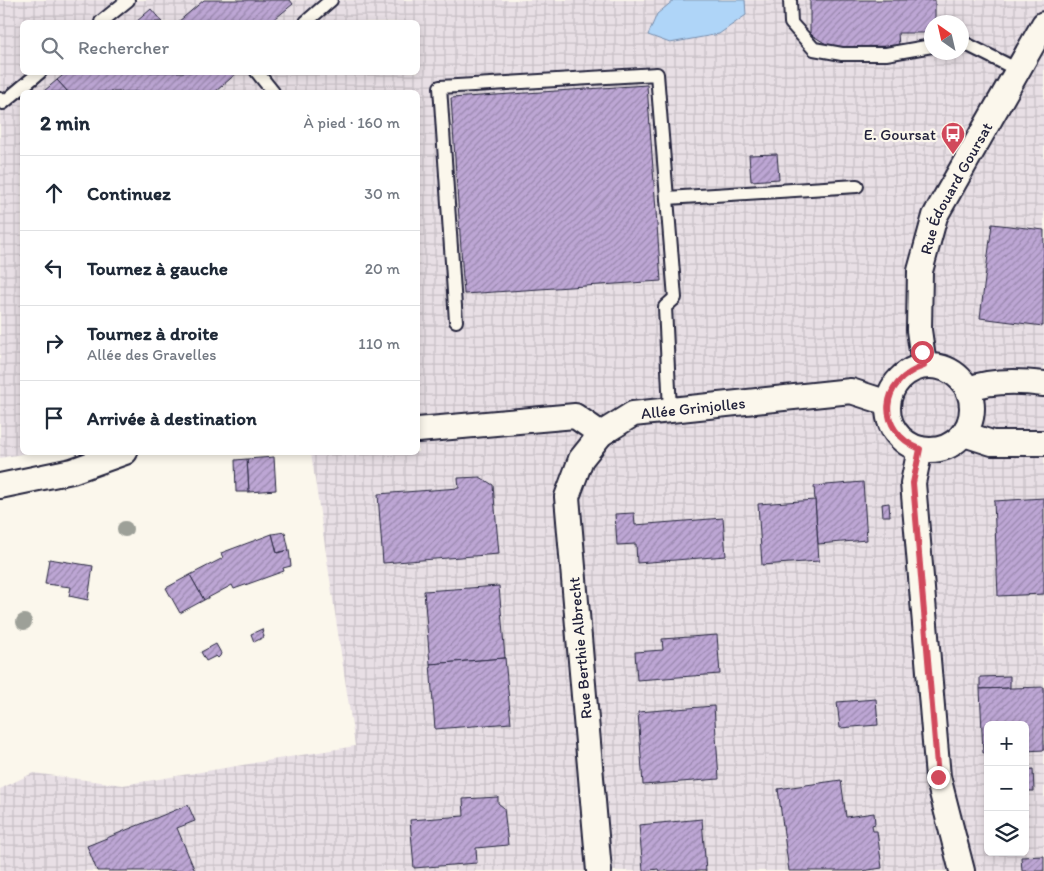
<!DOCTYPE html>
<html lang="fr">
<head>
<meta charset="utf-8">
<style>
  :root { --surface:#fff; --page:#f6f6f7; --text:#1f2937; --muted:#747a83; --line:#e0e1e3 }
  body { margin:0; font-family:Itim,sans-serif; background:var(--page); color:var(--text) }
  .controls { position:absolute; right:15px; bottom:15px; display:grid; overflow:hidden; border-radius:8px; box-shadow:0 2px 8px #0003 }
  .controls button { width:45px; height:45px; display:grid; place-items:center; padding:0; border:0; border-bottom:1px solid var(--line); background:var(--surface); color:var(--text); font:25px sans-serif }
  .compass { position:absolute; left:924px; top:15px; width:45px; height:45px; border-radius:50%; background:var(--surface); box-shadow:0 2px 8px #0003; rotate:326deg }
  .stop { position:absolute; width:15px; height:15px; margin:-11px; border:4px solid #d1495b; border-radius:50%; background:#fff }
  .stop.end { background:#d1495b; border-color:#fff; box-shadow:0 1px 5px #0008 }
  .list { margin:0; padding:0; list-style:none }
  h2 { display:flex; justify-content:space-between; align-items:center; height:65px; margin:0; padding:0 20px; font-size:21px }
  h2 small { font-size:16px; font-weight:400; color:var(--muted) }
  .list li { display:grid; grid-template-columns:32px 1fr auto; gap:15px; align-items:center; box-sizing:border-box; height:75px; padding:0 20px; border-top:1px solid var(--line) }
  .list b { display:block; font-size:19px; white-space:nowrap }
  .list p { margin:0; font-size:16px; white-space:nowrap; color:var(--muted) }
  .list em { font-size:16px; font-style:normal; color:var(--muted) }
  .icon { flex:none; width:28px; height:28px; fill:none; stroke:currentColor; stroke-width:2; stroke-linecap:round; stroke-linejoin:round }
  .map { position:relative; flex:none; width:1044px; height:871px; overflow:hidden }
  .search { position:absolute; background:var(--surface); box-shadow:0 2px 8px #0003; left:20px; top:20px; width:400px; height:55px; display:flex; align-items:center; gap:12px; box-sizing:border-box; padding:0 18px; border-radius:8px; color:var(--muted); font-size:19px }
  .panel { position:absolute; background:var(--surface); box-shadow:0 2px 8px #0003; left:20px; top:90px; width:400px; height:365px; border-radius:8px }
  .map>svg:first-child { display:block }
  .industrial { fill:url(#industrial-grid); fill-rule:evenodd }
  .water { fill:#afd5f8; stroke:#778dac }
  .building { fill:url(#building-hatch); stroke:#22223b }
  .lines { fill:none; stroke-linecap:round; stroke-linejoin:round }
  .service-casing { stroke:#22223b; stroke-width:16 }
  .minor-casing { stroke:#22223b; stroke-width:28 }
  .service { stroke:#fbf7ec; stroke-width:12 }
  .minor { stroke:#fbf7ec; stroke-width:24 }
  .tree { fill:#9da098 }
  .route { stroke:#d1495b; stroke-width:6 }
  .labels { text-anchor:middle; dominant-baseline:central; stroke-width:4.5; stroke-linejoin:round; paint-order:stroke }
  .poi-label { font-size:16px; fill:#22223b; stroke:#fbf7ec; text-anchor:end }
  .street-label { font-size:16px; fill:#22223b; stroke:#fbf7ec }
</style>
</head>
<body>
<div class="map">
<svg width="1044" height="871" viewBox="0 0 1044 871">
  <defs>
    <pattern id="industrial-grid" width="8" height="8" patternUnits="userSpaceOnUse" patternTransform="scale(1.25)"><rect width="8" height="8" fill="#e8dfe5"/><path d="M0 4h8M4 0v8" fill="none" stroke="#c7bfc5"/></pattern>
    <pattern id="building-hatch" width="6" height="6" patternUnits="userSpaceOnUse" patternTransform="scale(1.25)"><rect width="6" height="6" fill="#bda6d4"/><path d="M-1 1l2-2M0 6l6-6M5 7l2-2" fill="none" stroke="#9987ad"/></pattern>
  </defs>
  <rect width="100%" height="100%" fill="#fbf7ec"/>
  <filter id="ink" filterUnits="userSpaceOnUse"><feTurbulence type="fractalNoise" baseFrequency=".02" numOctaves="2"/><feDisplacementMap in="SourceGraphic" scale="10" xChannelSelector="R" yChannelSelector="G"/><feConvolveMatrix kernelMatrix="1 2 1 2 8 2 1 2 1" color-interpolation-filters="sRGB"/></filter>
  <g filter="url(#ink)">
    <path class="industrial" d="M0 0H1044V871H0V789L33 773 123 785 355 746 311 453 418 452V92H22V452L27 453 0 458ZM22 22H418V72H22ZM932 22H962V52H932ZM988 725H1025V852H988Z"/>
    <path class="water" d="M674 0H745L746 15 719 34 670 43 648 35 657 14Z"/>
    <g class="building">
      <path d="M204 0H290L293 4 271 22H178Z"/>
      <path d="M810 0H935V22H932V33H898L899 46 831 47 810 34Z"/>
      <path d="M151 9 162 22H136Z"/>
      <path d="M67 72H238L215 92H68L57 80Z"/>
      <path d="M57 80 68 92H45L44 91Z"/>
      <path d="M647 85 661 281 464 294 451 98Z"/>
      <path d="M777 154 779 179 751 181 749 155Z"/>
      <path d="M992 224 1044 230 1043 326 980 318Z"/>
      <path d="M274 457 276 490 249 492 247 459Z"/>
      <path d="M247 459 249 492H236L235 460Z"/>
      <path d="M480 477 493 485 499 554 383 563 378 494 459 488 458 478Z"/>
      <path d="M863 482 867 540 818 544 814 486Z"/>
      <path d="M1044 498V594L998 596 994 501Z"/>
      <path d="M815 500 819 561 762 565 758 504Z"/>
      <path d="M889 503 890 516H883L882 504Z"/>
      <path d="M634 513 635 525 723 518 726 556 637 563 636 544 617 545 615 514Z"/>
      <path d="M285 532 289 550 277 553 272 534Z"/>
      <path d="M272 534 277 553 289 550 291 566 283 568 284 571 234 589 232 585 204 600 190 575 223 558 221 553Z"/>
      <path d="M49 559 93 566 88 600 69 596 71 587 45 584Z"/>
      <path d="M190 575 204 600 180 613 166 588Z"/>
      <path d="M499 586 505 658 430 664 424 591Z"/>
      <path d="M262 629 264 637 254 642 251 634Z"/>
      <path d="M717 635 720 674 637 680 635 652 663 650 662 639Z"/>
      <path d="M216 644 221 653 220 656 218 658 216 656 206 661 201 652Z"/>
      <path d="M505 658 511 723 435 729 430 664Z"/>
      <path d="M1010 676V688L980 689V677Z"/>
      <path d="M1044 687V750L1025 751V725H988V752L983 753 980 689Z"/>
      <path d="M876 699 878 725 840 728 837 702Z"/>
      <path d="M714 706 719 779 643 785 638 712Z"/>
      <path d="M1033 769 1034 791H1025V770Z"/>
      <path d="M841 780 846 817 874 813 875 824 872 825 873 831H877L882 868 862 871H789L778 789Z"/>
      <path d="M498 797V803L504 808 508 845 476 848 477 863 414 868 410 820 464 816 463 799Z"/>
      <path d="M188 805 195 821 177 828 195 871H97L87 846Z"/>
      <path d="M702 819 706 871H659L658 869 643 871 639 825Z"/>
      <path d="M1044 856V871H1022L1021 857Z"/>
    </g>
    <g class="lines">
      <defs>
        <g id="service">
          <path d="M790 0 791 23 814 49 842 54H886L932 46"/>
          <path d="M101 22 128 0"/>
          <path d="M306 22 331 0"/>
          <path d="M962 42 1018 70"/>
          <path d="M257 72 273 92"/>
          <path d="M0 99 3 103 40 72"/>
          <path d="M667 198 857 186"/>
          <path d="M456 321 440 87 657 74 675 298 665 307 670 410"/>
        </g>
        <g id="minor">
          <path id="s1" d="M924 366 919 330 920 271 935 216 1044 24"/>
          <circle cx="930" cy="408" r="42"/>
          <path d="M968 389C991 380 1020 381 1044 384"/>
          <path d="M418 430 575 416 601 434"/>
          <path d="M964 434 992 443H1044"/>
          <path d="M920 449 913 483 938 777 962 871"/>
          <path d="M0 486 72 471 125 452"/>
          <path id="s2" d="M599 871 567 497 581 459 601 434 633 414 851 391 888 403"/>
        </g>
      </defs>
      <use href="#service" class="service-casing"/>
      <use href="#minor" class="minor-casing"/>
      <use href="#service" class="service"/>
      <use href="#minor" class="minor"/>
    </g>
    <g class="tree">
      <circle cx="125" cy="529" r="8"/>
      <circle cx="24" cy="622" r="8"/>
    </g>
  </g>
  <g class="lines" filter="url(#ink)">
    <path class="route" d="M922 352 924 366C879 381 875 430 920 449L913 483 938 777"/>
  </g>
  <defs>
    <symbol id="bus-pin" viewBox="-11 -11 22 30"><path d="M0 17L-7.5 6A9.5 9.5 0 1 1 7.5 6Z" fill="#d1495b" stroke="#fbf7ec"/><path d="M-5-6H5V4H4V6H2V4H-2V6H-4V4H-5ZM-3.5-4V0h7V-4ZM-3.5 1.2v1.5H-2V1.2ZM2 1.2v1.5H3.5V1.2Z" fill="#fff"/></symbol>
  </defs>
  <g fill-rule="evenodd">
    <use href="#bus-pin" x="939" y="120" width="28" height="38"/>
  </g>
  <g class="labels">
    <g class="poi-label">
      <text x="936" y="134">E. Goursat</text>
    </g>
    <g class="street-label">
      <text stroke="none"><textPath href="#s1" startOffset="186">Rue Édouard Goursat</textPath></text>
      <text stroke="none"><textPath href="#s2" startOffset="546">Allée Grinjolles</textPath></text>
      <text transform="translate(580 648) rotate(-95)">Rue Berthie Albrecht</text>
    </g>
  </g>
</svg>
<div class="controls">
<button>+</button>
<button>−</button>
<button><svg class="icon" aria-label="layers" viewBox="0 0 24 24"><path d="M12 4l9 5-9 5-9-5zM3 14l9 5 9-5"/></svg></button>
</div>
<svg class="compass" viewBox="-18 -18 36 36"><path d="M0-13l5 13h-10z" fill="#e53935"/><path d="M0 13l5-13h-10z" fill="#747a83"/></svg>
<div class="stop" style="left:922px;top:352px"></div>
<div class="stop end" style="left:938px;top:777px"></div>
<div class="search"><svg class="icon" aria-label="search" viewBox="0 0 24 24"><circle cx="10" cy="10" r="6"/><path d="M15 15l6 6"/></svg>Rechercher</div>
<section class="panel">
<h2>2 min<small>À pied · 160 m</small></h2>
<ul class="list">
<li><svg class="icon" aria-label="ahead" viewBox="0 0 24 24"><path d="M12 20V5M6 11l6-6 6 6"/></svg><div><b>Continuez</b></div><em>30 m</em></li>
<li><svg class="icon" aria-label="left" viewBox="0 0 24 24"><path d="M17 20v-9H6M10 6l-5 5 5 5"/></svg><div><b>Tournez à gauche</b></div><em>20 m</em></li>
<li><svg class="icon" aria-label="right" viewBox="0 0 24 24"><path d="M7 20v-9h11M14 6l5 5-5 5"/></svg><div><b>Tournez à droite</b><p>Allée des Gravelles</p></div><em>110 m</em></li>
<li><svg class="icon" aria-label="arrive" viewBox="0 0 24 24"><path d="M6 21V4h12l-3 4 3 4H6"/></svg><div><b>Arrivée à destination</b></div></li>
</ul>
</section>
</div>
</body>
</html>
